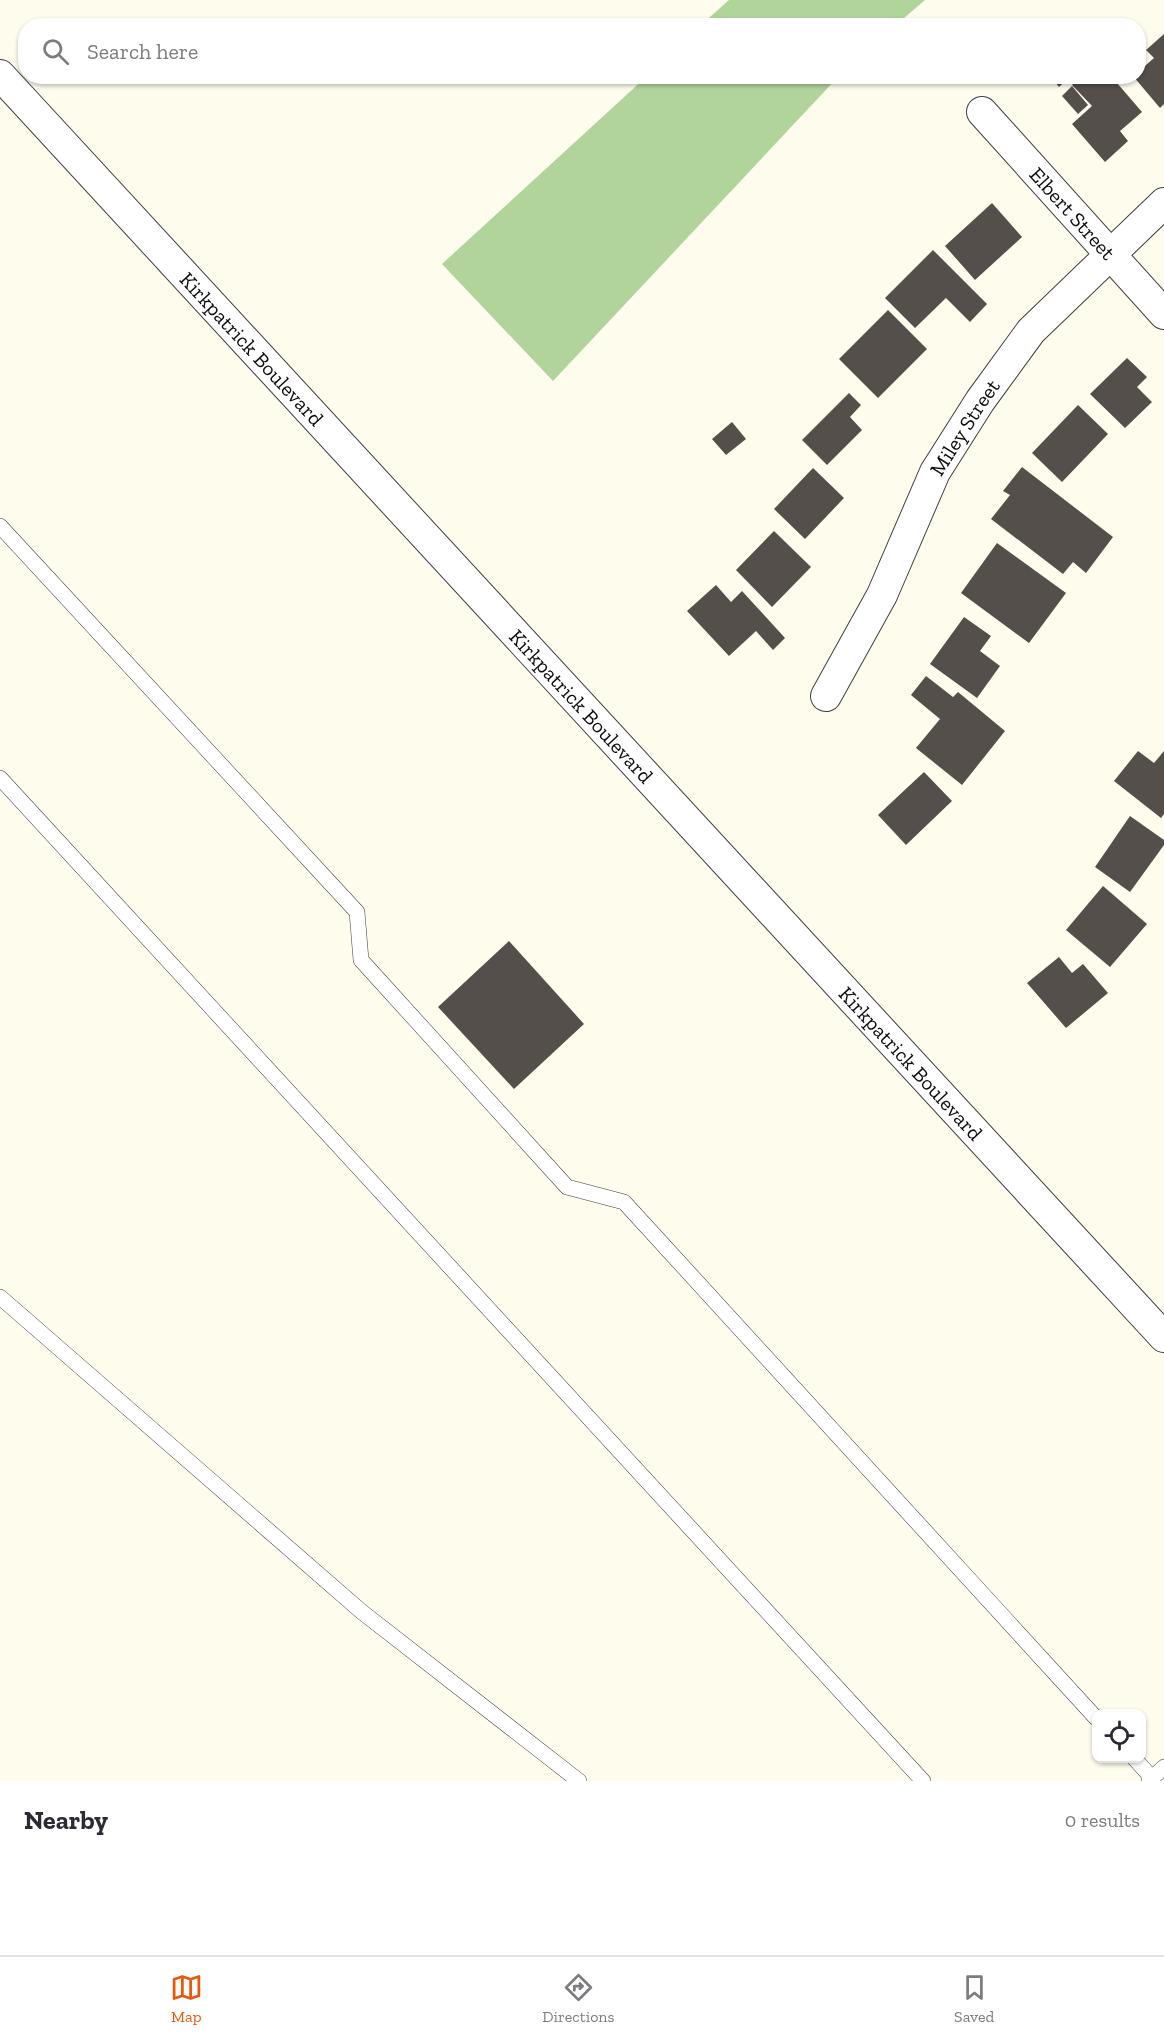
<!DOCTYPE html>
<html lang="en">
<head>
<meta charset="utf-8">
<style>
  :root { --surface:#fff; --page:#f7f7f7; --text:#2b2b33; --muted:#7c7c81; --line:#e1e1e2; --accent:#ea580c }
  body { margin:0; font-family:"Zilla Slab",serif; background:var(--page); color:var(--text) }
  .controls { position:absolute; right:18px; bottom:18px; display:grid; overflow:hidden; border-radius:12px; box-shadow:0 2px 4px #0004 }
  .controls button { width:54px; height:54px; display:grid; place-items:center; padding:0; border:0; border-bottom:2px solid var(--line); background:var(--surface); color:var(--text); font:30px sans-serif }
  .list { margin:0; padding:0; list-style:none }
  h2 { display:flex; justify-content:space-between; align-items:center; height:78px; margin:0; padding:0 24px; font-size:26px }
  h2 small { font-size:20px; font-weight:400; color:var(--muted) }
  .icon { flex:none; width:33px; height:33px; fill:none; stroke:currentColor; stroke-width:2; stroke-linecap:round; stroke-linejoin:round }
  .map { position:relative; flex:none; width:1164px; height:1781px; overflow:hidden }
  .search { position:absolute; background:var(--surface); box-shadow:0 2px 4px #0004; left:18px; right:18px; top:18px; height:66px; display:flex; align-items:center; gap:15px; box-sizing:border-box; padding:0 21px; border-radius:24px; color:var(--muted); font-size:22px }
  .sheet { height:174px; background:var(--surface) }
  nav { display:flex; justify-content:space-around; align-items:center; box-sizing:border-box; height:84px; border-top:2px solid var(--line); background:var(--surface); font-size:16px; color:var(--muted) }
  nav a { display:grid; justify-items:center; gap:3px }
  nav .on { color:var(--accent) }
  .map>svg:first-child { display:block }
  .forest { fill:#b0d49a }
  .building { fill:#544f4a }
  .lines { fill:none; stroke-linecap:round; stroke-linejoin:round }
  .lane-casing { stroke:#3f3f3f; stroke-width:16 }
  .street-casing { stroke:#3f3f3f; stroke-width:32 }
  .lane { stroke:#fff; stroke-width:15 }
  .street { stroke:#fff; stroke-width:30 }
  .labels { text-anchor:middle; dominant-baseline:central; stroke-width:6; stroke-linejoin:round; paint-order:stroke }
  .street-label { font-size:21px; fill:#0c0c0c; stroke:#fff }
</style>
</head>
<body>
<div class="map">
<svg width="1164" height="1781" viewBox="0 0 1164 1781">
  <rect width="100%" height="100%" fill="#fefced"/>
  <g class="forest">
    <path d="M729 0H925L896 25H701Z"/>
    <path d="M646 77H838L553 381 442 264Z"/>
  </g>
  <g class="building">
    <path d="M1164 34V104L1160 108 1133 76H1138V72L1154 58 1146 50Z"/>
    <path d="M1050 76H1071L1059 87Z"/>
    <path d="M1082 76H1111L1142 112 1120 131 1128 141 1105 162 1072 124 1092 106 1072 85Z"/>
    <path d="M1072 86 1088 105 1078 114 1062 96Z"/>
    <path d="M992 203 1022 237 975 280 945 246Z"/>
    <path d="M933 250 987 304 970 322 946 298 915 328 885 298Z"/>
    <path d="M888 310 927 349 878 398 839 359Z"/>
    <path d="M1127 358 1147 377 1137 387 1152 402 1125 428 1090 394Z"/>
    <path d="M849 393 861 405 850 417 862 430 827 465 802 440Z"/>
    <path d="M1078 405 1108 434 1062 482 1032 453Z"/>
    <path d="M732 422 746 439 726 455 712 439Z"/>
    <path d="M1022 467 1113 537 1086 573 1073 562 1063 574 991 519 1010 495 1003 491Z"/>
    <path d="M813 468 844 498 805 539 774 509Z"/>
    <path d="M774 531 811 567 772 607 736 570Z"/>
    <path d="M997 543 1066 593 1029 643 961 593Z"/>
    <path d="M716 585 731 602 742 591 785 638 773 650 756 631 729 656 687 611Z"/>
    <path d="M964 617 991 636 980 651 1000 666 977 698 930 664Z"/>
    <path d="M926 676 953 697 958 692 1005 731 962 785 916 748 940 719 911 695Z"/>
    <path d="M1138 751 1154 763 1164 751V814L1161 818 1114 781Z"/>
    <path d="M924 772 952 801 906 845 878 815Z"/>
    <path d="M1130 816 1164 840V845L1130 892 1095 867Z"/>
    <path d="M1103 886 1147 924 1110 967 1066 930Z"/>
    <path d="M509 941 584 1024 514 1089 438 1007Z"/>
    <path d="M1059 957 1072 973 1083 964 1108 993 1066 1028 1027 983Z"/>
  </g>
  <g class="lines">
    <defs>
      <g id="lane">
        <path d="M0 526 357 912 361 960 567 1187 624 1202 1096 1718"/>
        <path d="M0 778 923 1781"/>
        <path d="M0 1297 362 1612 579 1781"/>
        <path d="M1134 1758 1152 1778"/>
        <path d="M1149 1781 1164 1767"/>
      </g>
      <g id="street">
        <path id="s1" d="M0 75 1164 1337"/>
        <path id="s2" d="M982 112 1164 314"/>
        <path id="s3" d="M826 696 882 595 935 472 980 401 1031 331 1164 203"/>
      </g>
    </defs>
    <use href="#lane" class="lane-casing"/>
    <use href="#street" class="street-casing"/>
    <use href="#lane" class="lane"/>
    <use href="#street" class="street"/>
  </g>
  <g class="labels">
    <g class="street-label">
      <text stroke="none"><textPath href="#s2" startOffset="136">Elbert Street</textPath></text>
      <text stroke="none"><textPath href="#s1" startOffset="372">Kirkpatrick Boulevard</textPath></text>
      <text stroke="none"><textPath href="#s3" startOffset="303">Miley Street</textPath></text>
      <text stroke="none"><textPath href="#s1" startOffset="858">Kirkpatrick Boulevard</textPath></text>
      <text stroke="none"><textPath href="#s1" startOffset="1344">Kirkpatrick Boulevard</textPath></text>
    </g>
  </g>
</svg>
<div class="controls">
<button><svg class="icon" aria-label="locate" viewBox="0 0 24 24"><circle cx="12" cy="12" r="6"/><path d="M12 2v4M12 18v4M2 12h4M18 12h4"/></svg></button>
</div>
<div class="search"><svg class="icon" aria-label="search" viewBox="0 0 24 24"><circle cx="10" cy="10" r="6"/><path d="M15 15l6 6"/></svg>Search here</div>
</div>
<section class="sheet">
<h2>Nearby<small>0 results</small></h2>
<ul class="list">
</ul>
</section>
<nav>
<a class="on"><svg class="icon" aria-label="map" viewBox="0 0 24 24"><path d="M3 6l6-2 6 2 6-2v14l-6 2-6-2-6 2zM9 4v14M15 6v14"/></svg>Map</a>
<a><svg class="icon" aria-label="directions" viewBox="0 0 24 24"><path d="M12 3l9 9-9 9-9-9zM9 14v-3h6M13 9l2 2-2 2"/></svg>Directions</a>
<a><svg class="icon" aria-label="saved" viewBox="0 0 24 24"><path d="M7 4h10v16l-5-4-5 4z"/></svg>Saved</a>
</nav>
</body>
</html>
